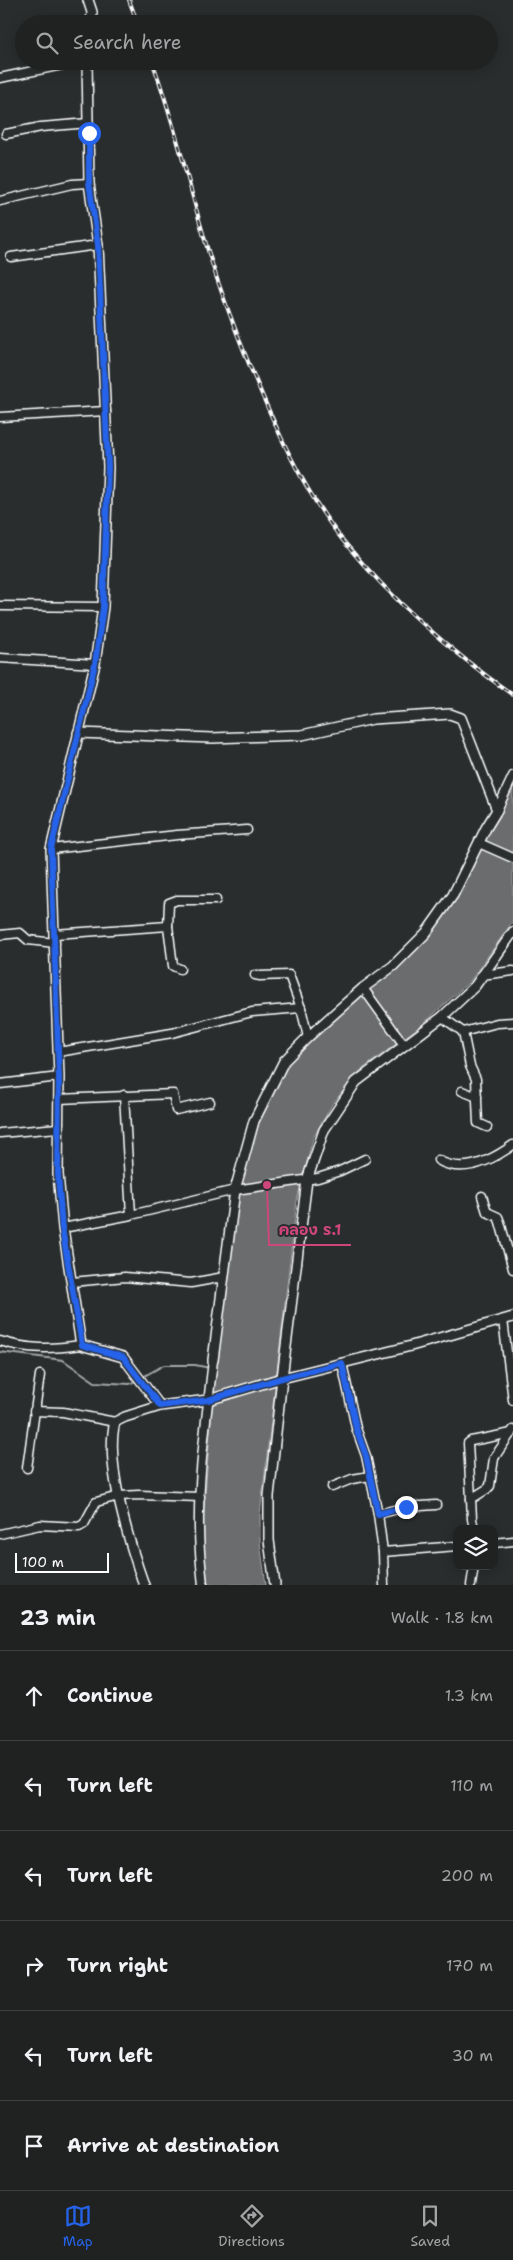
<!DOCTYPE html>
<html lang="en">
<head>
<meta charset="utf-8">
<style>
  :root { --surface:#202222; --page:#282a2a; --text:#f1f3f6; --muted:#a2a4a5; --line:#3d3f40; --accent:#2563eb }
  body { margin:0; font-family:"Shantell Sans","Playpen Sans Thai",sans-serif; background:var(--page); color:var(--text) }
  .controls { position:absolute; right:15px; bottom:15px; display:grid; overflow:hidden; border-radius:10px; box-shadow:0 2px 12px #0003 }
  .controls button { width:45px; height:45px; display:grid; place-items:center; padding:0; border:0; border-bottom:1px solid var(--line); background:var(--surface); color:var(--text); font:25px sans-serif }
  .scale { position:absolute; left:15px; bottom:12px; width:94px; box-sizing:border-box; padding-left:5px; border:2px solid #fff; border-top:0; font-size:14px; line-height:18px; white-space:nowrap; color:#fff; -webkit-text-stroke:4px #2a2d2e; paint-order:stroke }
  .stop { position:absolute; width:15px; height:15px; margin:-11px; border:4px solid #2563eb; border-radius:50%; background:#fff }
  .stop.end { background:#2563eb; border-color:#fff; box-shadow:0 1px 5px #0008 }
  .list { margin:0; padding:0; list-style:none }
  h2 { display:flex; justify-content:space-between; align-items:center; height:65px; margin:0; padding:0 20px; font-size:21px }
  h2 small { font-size:16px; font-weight:400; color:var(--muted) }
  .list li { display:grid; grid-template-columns:32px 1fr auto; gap:15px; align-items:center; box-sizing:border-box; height:90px; padding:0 20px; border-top:1px solid var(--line) }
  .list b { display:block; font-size:19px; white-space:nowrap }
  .list em { font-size:16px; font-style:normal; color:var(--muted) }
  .icon { flex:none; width:28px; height:28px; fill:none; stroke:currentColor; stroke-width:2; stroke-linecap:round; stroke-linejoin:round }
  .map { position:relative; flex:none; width:513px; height:1585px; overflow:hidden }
  .search { position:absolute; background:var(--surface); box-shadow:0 2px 12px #0003; left:15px; right:15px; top:15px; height:55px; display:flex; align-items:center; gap:12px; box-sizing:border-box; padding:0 18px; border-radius:28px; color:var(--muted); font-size:19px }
  .sheet { height:605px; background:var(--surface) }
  nav { display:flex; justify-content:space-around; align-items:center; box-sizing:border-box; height:70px; border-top:1px solid var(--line); background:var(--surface); font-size:14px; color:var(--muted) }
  nav a { display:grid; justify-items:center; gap:2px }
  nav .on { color:var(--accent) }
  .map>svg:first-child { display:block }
  .water { fill:#6a6c6d; stroke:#a6a7a7 }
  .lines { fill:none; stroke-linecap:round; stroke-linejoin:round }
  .stream { stroke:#a6a7a7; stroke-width:2 }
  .minor-casing { stroke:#fff; stroke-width:11 }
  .tertiary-casing { stroke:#fff; stroke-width:12 }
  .minor { stroke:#2a2d2e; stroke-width:8 }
  .tertiary { stroke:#2a2d2e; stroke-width:9 }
  .rail-casing { stroke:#fff; stroke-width:4 }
  .rail { stroke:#2a2d2e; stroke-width:2; stroke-dasharray:5.5; stroke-linecap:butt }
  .route { stroke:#2563eb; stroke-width:6 }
  .leader { fill:none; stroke:#ce467c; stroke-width:2 }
  .callout-dot { fill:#ce467c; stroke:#2a2d2e; stroke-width:2 }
  .callout-label { font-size:15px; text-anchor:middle; font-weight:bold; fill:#ce467c; stroke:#2a2d2e; stroke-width:4; stroke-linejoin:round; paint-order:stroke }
</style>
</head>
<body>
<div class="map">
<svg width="513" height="1585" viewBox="0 0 513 1585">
  <rect width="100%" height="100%" fill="#2a2d2e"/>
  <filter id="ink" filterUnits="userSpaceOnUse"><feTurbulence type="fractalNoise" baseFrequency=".02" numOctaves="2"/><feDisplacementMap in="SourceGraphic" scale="10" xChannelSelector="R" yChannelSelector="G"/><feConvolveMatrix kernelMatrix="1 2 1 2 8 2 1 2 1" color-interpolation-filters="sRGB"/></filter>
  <g filter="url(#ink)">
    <path class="water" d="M513 774V921L470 981 424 1023 361 1070 333 1103 313 1138 297 1200 260 1515V1542L266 1585H208L202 1533 215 1369 237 1195 258 1120 287 1064 361 994 416 951 459 890Z"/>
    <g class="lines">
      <g class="stream">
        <path d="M0 1352 63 1360 95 1382 130 1384 137 1380"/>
        <path d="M141 1378 164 1365H195L210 1368"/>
      </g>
      <defs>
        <g id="minor">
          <path d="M0 78 81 61"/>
          <path d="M6 134 41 127 89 123"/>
          <path d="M0 201 72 184 89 183"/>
          <path d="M11 257 98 245"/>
          <path d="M0 417 106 411"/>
          <path d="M0 606 103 607"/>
          <path d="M0 658 95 664"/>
          <path d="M497 810 513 776"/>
          <path d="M479 843 513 858"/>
          <path d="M51 849 177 835 247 830"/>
          <path d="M55 934 168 926"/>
          <path d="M0 935 20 933 28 940 55 943"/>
          <path d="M180 969 173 966 168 926 169 903 177 900H216"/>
          <path d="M255 975 260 976 289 975 301 1008"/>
          <path d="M482 975 513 971"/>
          <path d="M363 988 404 1045"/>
          <path d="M442 1017 463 1032 497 1023 513 1022"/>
          <path d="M463 1032 470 1066 476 1079 478 1123 487 1127"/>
          <path d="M58 1052 172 1033 252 1012 301 1008 308 1037"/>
          <path d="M0 1084 59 1077"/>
          <path d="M462 1091 477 1097"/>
          <path d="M124 1095 131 1215"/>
          <path d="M59 1099 173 1094 176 1110 210 1102"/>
          <path d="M0 1133 58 1128"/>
          <path d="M438 1160C463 1175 491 1161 513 1145"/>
          <path d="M482 1196 487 1212 498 1217 500 1222 513 1269"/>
          <path d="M63 1228 131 1215 235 1190 318 1178 340 1171 365 1159"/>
          <path d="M72 1282 125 1277 191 1283 224 1277"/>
          <path d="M503 1320 513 1400"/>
          <path d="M0 1341C29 1350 52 1349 81 1345"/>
          <path d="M342 1363 356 1428 366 1456 378 1514 383 1552 384 1585"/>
          <path d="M34 1411 63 1412 115 1422"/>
          <path d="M27 1468 40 1375"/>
          <path d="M332 1487 352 1479 370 1476"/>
          <path d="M471 1499 468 1443 471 1441 512 1433"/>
          <path d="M378 1514 406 1507 436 1505"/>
          <path d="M474 1529 472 1519 471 1499 487 1489 490 1486 494 1458 513 1430"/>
          <path d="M0 1534 40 1525 79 1527 84 1524 96 1502 119 1496 139 1495 200 1497"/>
          <path d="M494 1543 513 1541"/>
          <path d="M383 1552 457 1546"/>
          <path d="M203 1585C201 1566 199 1547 199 1528 198 1472 207 1415 213 1360"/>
          <path d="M471 1585 474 1566"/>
        </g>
        <g id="tertiary">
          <path d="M88 0 92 12 91 24"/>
          <path d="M87 61 89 183 98 245 108 467 103 607 95 664 51 849 59 1077 58 1174 63 1228 81 1345 123 1357 160 1406 208 1400 282 1378 411 1346 513 1317"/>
          <path d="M78 733 212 738 302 735 373 719 450 714 461 718 497 810 486 828 453 895 426 933 393 966 363 988 308 1037 284 1061 254 1121 235 1190 213 1360"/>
          <path d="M144 1585C130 1545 104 1463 115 1422L125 1417 160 1406"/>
          <path d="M275 1585 269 1540V1496L282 1378 307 1180 324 1130 356 1082 442 1017 475 986 513 932"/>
        </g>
      </defs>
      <use href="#minor" class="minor-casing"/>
      <use href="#tertiary" class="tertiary-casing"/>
      <use href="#minor" class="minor"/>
      <use href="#tertiary" class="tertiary"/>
      <defs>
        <g id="rail">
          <path d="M129 0 138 24"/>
          <path d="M152 61C176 125 190 192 210 257 221 293 235 329 249 364 275 426 302 490 345 543 394 602 450 651 513 695"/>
        </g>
      </defs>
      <use href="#rail" class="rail-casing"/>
      <use href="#rail" class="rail"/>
    </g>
  </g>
  <g class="lines" filter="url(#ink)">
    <path class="route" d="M89 133V182L98 245 108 467 103 607 95 664 51 849 59 1078 58 1174 62 1228 82 1345 123 1357 160 1406 208 1400 282 1378 342 1363 356 1428 366 1456 378 1514 406 1507"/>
  </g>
  <path class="leader" d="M267 1185L269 1245H351"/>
  <circle class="callout-dot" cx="267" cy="1185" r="5"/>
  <g class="callout-label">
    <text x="310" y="1235">คลอง ร.1</text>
  </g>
</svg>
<div class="controls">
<button><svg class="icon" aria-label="layers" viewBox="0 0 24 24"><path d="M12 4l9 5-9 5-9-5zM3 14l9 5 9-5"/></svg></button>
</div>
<div class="scale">100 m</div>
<div class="stop" style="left:89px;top:133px"></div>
<div class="stop end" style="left:406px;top:1507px"></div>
<div class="search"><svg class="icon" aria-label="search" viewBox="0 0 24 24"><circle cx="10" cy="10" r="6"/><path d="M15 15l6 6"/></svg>Search here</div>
</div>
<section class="sheet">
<h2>23 min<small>Walk · 1.8 km</small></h2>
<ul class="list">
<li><svg class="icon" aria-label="ahead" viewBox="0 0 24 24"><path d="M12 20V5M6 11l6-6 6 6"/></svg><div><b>Continue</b></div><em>1.3 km</em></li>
<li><svg class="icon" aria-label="left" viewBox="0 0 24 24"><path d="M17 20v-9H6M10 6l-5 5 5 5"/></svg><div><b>Turn left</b></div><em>110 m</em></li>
<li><svg class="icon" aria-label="left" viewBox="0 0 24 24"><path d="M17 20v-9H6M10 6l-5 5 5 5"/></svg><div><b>Turn left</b></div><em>200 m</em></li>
<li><svg class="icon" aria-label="right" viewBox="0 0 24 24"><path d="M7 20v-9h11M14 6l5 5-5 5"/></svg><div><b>Turn right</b></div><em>170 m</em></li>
<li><svg class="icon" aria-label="left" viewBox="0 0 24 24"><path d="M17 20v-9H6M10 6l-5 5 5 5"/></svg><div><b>Turn left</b></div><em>30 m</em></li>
<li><svg class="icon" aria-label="arrive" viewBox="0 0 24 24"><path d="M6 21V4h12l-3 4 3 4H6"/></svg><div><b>Arrive at destination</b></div></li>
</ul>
</section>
<nav>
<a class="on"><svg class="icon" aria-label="map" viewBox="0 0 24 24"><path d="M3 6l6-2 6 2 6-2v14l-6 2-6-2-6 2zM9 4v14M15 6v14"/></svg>Map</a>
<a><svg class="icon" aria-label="directions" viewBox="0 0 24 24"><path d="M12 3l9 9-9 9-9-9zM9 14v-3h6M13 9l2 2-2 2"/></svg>Directions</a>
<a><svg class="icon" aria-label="saved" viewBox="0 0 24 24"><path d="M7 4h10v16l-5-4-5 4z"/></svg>Saved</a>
</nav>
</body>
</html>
